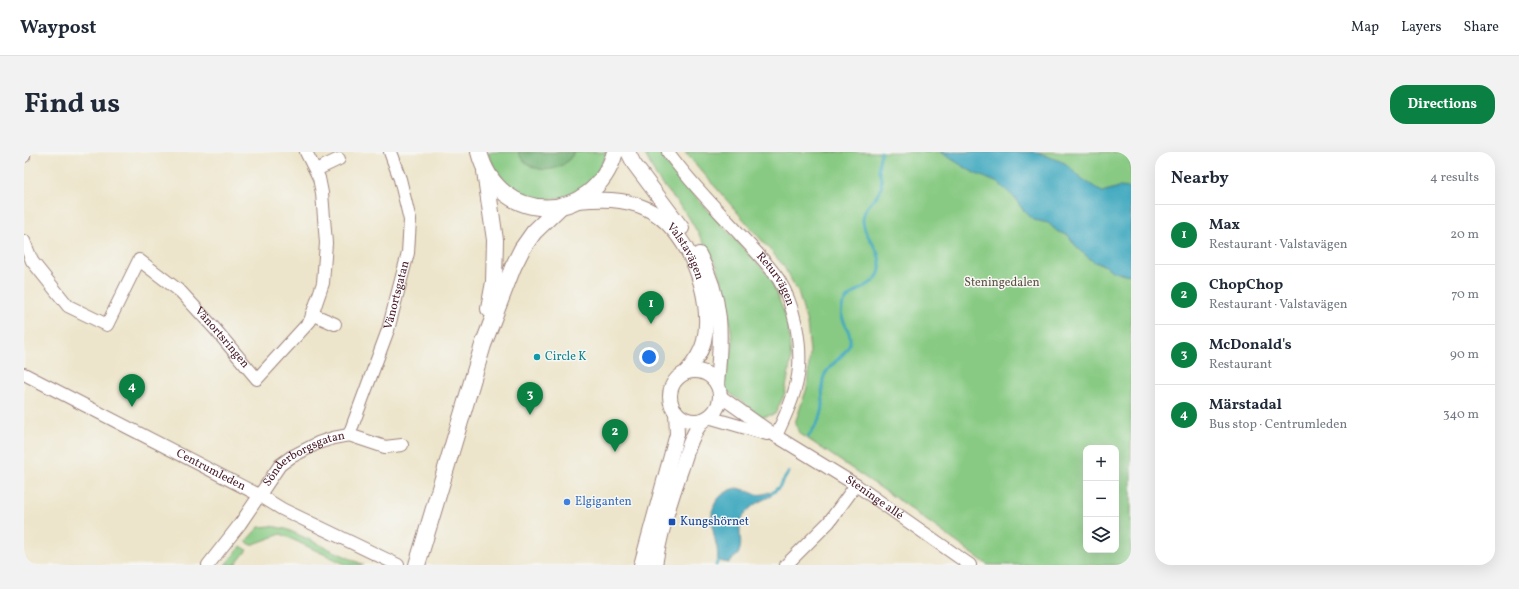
<!DOCTYPE html>
<html lang="en">
<head>
<meta charset="utf-8">
<style>
  :root { --surface:#fff; --page:#f2f2f3; --text:#1f2937; --muted:#747a83; --line:#e0e1e3; --accent:#0b8043 }
  body { margin:0; font-family:Vollkorn,serif; background:var(--page); color:var(--text) }
  .controls { position:absolute; right:12px; bottom:12px; display:grid; overflow:hidden; border-radius:8px; box-shadow:0 4px 16px #0002 }
  .controls button { width:36px; height:36px; display:grid; place-items:center; padding:0; border:0; border-bottom:1px solid var(--line); background:var(--surface); color:var(--text); font:20px sans-serif }
  .you { position:absolute; left:625px; top:205px; width:14px; height:14px; margin:-10px; border:3px solid #fff; border-radius:50%; background:#1a73e8; box-shadow:0 0 0 6px #1a73e833 }
  .badge { display:grid; place-items:center; width:26px; height:26px; border-radius:50%; background:var(--accent); color:#fff; font-size:13px; font-weight:700 }
  .pin { position:absolute; translate:-50% -33px; filter:drop-shadow(0 1px 2px #0008) }
  .pin::after { content:''; position:absolute; top:21px; width:14px; height:12px; background:inherit; clip-path:polygon(0 0,100% 0,50% 100%) }
  .list { margin:0; padding:0; list-style:none }
  h2 { display:flex; justify-content:space-between; align-items:center; height:52px; margin:0; padding:0 16px; font-size:17px }
  h2 small { font-size:13px; font-weight:400; color:var(--muted) }
  .list li { display:grid; grid-template-columns:26px 1fr auto; gap:12px; align-items:center; box-sizing:border-box; height:60px; padding:0 16px; border-top:1px solid var(--line) }
  .list b { display:block; font-size:15px; white-space:nowrap }
  .list p { margin:0; font-size:13px; white-space:nowrap; color:var(--muted) }
  .list em { font-size:13px; font-style:normal; color:var(--muted) }
  .icon { flex:none; width:22px; height:22px; fill:none; stroke:currentColor; stroke-width:2; stroke-linecap:round; stroke-linejoin:round }
  .map { position:relative; flex:none; width:1107px; height:413px; overflow:hidden; border-radius:16px }
  header { display:flex; align-items:center; gap:24px; box-sizing:border-box; height:56px; padding:0 20px; background:var(--surface); border-bottom:1px solid var(--line) }
  header strong { font-size:19px }
  nav { display:flex; gap:22px; margin-inline-start:auto; font-size:14px }
  .intro { display:flex; align-items:center; justify-content:space-between; box-sizing:border-box; height:96px; padding:0 24px }
  h1 { margin:0; font-size:28px }
  .button { padding:10px 18px; border-radius:16px; background:var(--accent); color:#fff; font-size:14px; font-weight:700 }
  main { display:flex; gap:24px; padding:0 24px }
  aside { flex:1; background:var(--surface); border-radius:16px; box-shadow:0 4px 16px #0002 }
  .map>svg:first-child { display:block }
  .green { fill:#88ca83; stroke:#697457; fill-rule:evenodd }
  .forest { fill:#6eae71; stroke:#5c664e }
  .water { fill:#3fa9bf; stroke:#446475 }
  .lines { fill:none; stroke-linecap:round; stroke-linejoin:round }
  .stream { stroke:#3fa9bf; stroke-width:3 }
  .minor-casing { stroke:#9c827b; stroke-width:14 }
  .tertiary-casing { stroke:#9c827b; stroke-width:16 }
  .secondary-casing { stroke:#9c827b; stroke-width:18 }
  .minor { stroke:#fff; stroke-width:12 }
  .tertiary { stroke:#fff; stroke-width:14 }
  .secondary { stroke:#fff; stroke-width:16 }
  .culture-dot { fill:#0f9aa8; stroke:#f6f6f2; stroke-width:1.5 }
  .shop-dot { fill:#3f7fe0; stroke:#f6f6f2; stroke-width:1.5 }
  .transit-dot { fill:#1a4fb4; stroke:#f6f6f2; stroke-width:1.5 }
  .labels { text-anchor:middle; dominant-baseline:central; stroke-width:3; stroke-linejoin:round; paint-order:stroke }
  .street-label { font-size:12px; fill:#4a1f2b; stroke:#f6f6f2 }
  .park-label { font-size:12px; fill:#5d5245; stroke:#f6f6f2 }
  .culture-label { font-size:12px; fill:#0d838f; stroke:#f6f6f2; text-anchor:start }
  .shop-label { font-size:12px; fill:#366cbe; stroke:#f6f6f2; text-anchor:start }
  .transit-label { font-size:12px; fill:#164399; stroke:#f6f6f2; text-anchor:start }
</style>
</head>
<body>
<header>
<strong>Waypost</strong>
<nav><a>Map</a><a>Layers</a><a>Share</a></nav>
</header>
<div class="intro"><h1>Find us</h1><a class="button">Directions</a></div>
<main>
<div class="map">
<svg width="1107" height="413" viewBox="0 0 1107 413">
  <rect width="100%" height="100%" fill="#f6f6f2"/>
  <filter id="ink" filterUnits="userSpaceOnUse"><feTurbulence type="fractalNoise" baseFrequency=".025" numOctaves="2"/><feDisplacementMap in="SourceGraphic" scale="8" xChannelSelector="R" yChannelSelector="G"/><feConvolveMatrix kernelMatrix="1 2 1 2 8 2 1 2 1" color-interpolation-filters="sRGB"/></filter>
  <filter id="wash" filterUnits="userSpaceOnUse"><feTurbulence type="fractalNoise" baseFrequency=".012" numOctaves="4" result="noise"/><feDisplacementMap in="SourceGraphic" scale="16" xChannelSelector="R" yChannelSelector="G"/><feGaussianBlur stdDeviation="0.9" result="paint"/><feColorMatrix in="noise" values="0 0 0 0 0 0 0 0 0 0 0 0 0 0 0 0 0 1.4 0 .05"/><feComposite in="paint" operator="in"/></filter>
  <g filter="url(#wash)">
    <rect width="100%" height="100%" fill="#ede5cb"/>
    <g class="green">
      <path d="M464 0H583C578 13 572 24 562 34 557 38 550 41 543 44 509 56 473 34 464 0Z"/>
      <path d="M620 0H635L647 18 746 125 764 170 767 208 761 241 751 262 738 265 704 240 699 230 709 193 703 148 693 114 664 64 632 24Z"/>
      <path d="M661 0H1107V413H964L873 347 775 281 771 271 783 236 786 200 783 171 774 140 759 113ZM1062 296H1092V398H1062Z"/>
      <path d="M247 374 262 377 340 413H323L257 382 227 393 222 389 235 375Z"/>
      <path d="M217 394 223 398 211 413H201Z"/>
    </g>
    <path class="forest" d="M494 0H550C539 23 505 24 494 0Z"/>
    <g class="water">
      <path d="M916 0H1013L1041 11 1057 26 1078 40 1095 35 1107 36V123L1089 120 1082 114 1070 110 1054 97 1044 83 1034 80 1024 71 1010 68 999 58 990 45 974 31 950 21Z"/>
      <path d="M712 336C726 337 730 347 745 340L747 344C732 351 716 359 716 378 716 386 718 393 715 400 714 405 708 406 705 411L694 409C693 405 694 401 693 396 687 371 680 346 712 336Z"/>
    </g>
    <g class="lines">
      <g class="stream">
        <path d="M784 285C791 275 799 265 799 252 799 242 796 232 801 222 807 211 825 201 826 189 828 175 810 166 821 149 830 136 854 134 856 117 858 95 840 87 839 69 838 54 853 49 857 36 859 29 856 24 855 18 854 13 856 5 857 0"/>
        <path d="M747 342 755 335 765 320"/>
        <path d="M692 413 694 409"/>
      </g>
    </g>
  </g>
  <g filter="url(#ink)">
    <g class="lines">
      <defs>
        <g id="minor">
          <path id="s1" d="M644 0C666 31 694 58 720 87 732 100 745 113 755 128 770 153 777 187 775 216 773 240 762 262 752 284"/>
          <path d="M0 4V0"/>
          <path d="M292 18 315 7"/>
          <path id="s2" d="M0 89 8 109 44 154 83 173 115 108 157 140 191 177 233 227 286 169 299 131 302 91 298 41 295 26 282 0"/>
          <path d="M288 162 311 172"/>
          <path id="s3" d="M0 222 235 343 258 357 374 413"/>
          <path id="s4" d="M696 244 752 284 832 333 946 413"/>
          <path d="M684 265 743 282"/>
          <path id="s5" d="M325 283 364 178 384 101 386 68 376 27 366 0"/>
          <path id="s6" d="M184 413 216 372 256 313 267 305 294 291 309 286 325 283 361 295 378 293"/>
          <path d="M762 413 805 370 832 333"/>
        </g>
        <g id="tertiary">
          <path d="M604 0 610 12 658 76"/>
          <path id="s7" d="M553 49C576 47 599 46 621 56 664 75 690 145 680 189 677 202 670 211 662 220"/>
          <path d="M675 102C699 148 698 181 693 232"/>
          <circle cx="671" cy="244" r="25"/>
          <path d="M617 413 653 282 652 260"/>
          <path d="M631 413C636 381 646 349 657 318 663 300 667 283 679 268"/>
        </g>
        <g id="secondary">
          <path d="M455 0C474 74 570 74 591 0"/>
          <path d="M461 19 471 88 470 130 465 157"/>
          <path d="M393 413 459 193 489 115 498 97 510 80 537 54"/>
        </g>
      </defs>
      <use href="#minor" class="minor-casing"/>
      <use href="#tertiary" class="tertiary-casing"/>
      <use href="#secondary" class="secondary-casing"/>
      <use href="#minor" class="minor"/>
      <use href="#tertiary" class="tertiary"/>
      <use href="#secondary" class="secondary"/>
    </g>
  </g>
  <circle class="culture-dot" cx="513" cy="205" r="4"/>
  <circle class="shop-dot" cx="543" cy="350" r="4"/>
  <rect class="transit-dot" x="644" y="366" width="8" height="8" rx="2"/>
  <g class="labels">
    <g class="street-label">
      <text stroke="none"><textPath href="#s7" startOffset="130">Valstavägen</textPath></text>
      <text stroke="none"><textPath href="#s1" startOffset="167">Returvägen</textPath></text>
      <text stroke="none"><textPath href="#s5" startOffset="148">Vänortsgatan</textPath></text>
      <text stroke="none"><textPath href="#s2" startOffset="309">Vänortsringen</textPath></text>
      <text stroke="none"><textPath href="#s6" startOffset="147">Sönderborgsgatan</textPath></text>
      <text stroke="none"><textPath href="#s3" startOffset="210">Centrumleden</textPath></text>
      <text stroke="none"><textPath href="#s4" startOffset="185">Steninge allé</textPath></text>
    </g>
    <g class="park-label">
      <text x="978" y="131">Steningedalen</text>
    </g>
    <g class="culture-label">
      <text x="521" y="205">Circle K</text>
    </g>
    <g class="shop-label">
      <text x="551" y="350">Elgiganten</text>
    </g>
    <g class="transit-label">
      <text x="656" y="370">Kungshörnet</text>
    </g>
  </g>
</svg>
<div class="controls">
<button>+</button>
<button>−</button>
<button><svg class="icon" aria-label="layers" viewBox="0 0 24 24"><path d="M12 4l9 5-9 5-9-5zM3 14l9 5 9-5"/></svg></button>
</div>
<div class="you"></div>
<div class="pin badge" style="left:627px;top:172px">1</div>
<div class="pin badge" style="left:591px;top:300px">2</div>
<div class="pin badge" style="left:506px;top:263px">3</div>
<div class="pin badge" style="left:108px;top:255px">4</div>
</div>
<aside>
<h2>Nearby<small>4 results</small></h2>
<ul class="list">
<li><span class="badge">1</span><div><b>Max</b><p>Restaurant · Valstavägen</p></div><em>20 m</em></li>
<li><span class="badge">2</span><div><b>ChopChop</b><p>Restaurant · Valstavägen</p></div><em>70 m</em></li>
<li><span class="badge">3</span><div><b>McDonald's</b><p>Restaurant</p></div><em>90 m</em></li>
<li><span class="badge">4</span><div><b>Märstadal</b><p>Bus stop · Centrumleden</p></div><em>340 m</em></li>
</ul>
</aside>
</main>
</body>
</html>
